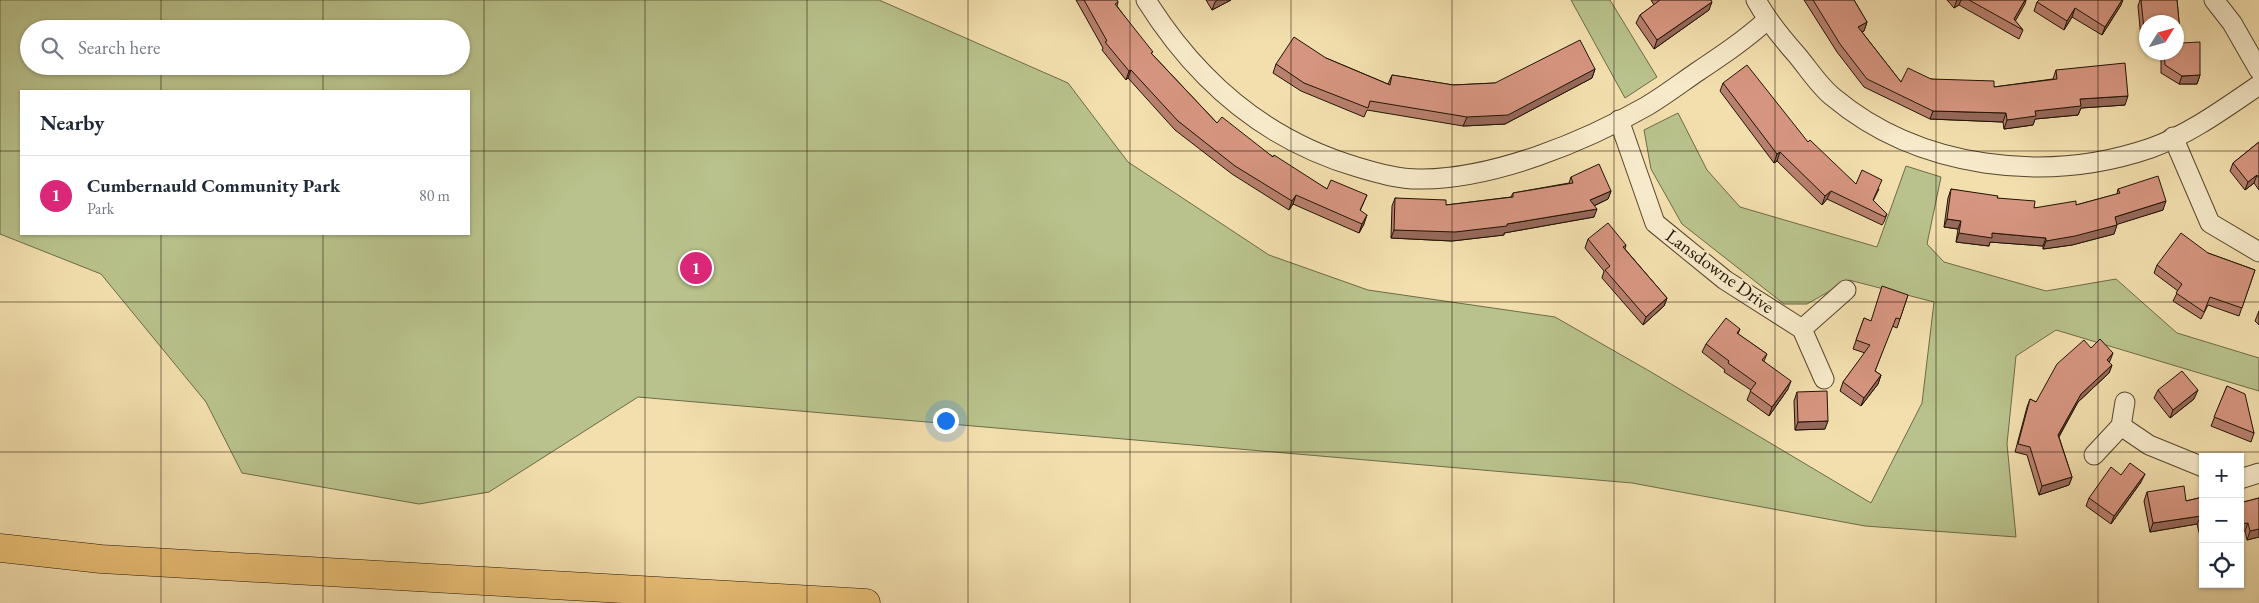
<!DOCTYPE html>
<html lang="en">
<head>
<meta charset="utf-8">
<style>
  :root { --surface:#fff; --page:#f6f6f7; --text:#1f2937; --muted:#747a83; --line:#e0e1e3; --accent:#db2777 }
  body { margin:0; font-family:"EB Garamond",serif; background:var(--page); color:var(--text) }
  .controls { position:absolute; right:15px; bottom:15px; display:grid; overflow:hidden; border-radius:0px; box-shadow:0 1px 4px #0004 }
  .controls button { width:45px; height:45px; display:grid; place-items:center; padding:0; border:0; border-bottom:1px solid var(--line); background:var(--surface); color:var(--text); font:25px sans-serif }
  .compass { position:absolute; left:2139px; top:15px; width:45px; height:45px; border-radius:50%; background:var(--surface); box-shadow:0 1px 4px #0004; rotate:53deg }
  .you { position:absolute; left:945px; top:420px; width:18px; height:18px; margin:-12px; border:4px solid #fff; border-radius:50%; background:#1a73e8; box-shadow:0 0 0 8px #1a73e833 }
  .badge { display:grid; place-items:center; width:32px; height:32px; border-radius:50%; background:var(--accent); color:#fff; font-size:16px; font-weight:700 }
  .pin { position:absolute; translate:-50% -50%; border:2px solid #fff; box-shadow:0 1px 5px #0006 }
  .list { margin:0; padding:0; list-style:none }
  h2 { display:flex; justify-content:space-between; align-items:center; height:65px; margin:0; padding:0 20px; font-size:21px }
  h2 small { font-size:16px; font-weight:400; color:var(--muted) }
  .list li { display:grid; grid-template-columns:32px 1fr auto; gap:15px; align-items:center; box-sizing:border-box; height:80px; padding:0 20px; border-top:1px solid var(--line) }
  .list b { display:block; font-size:19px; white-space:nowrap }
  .list p { margin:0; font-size:16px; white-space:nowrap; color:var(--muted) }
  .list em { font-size:16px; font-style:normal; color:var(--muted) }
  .icon { flex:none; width:28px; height:28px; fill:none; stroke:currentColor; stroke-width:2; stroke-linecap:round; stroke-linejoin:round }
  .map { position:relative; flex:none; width:2259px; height:603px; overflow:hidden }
  .search { position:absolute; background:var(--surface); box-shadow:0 1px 4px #0004; left:20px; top:20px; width:450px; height:55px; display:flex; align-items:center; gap:12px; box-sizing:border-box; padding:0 18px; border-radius:28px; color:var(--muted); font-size:19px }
  .panel { position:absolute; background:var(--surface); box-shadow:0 1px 4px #0004; left:20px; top:90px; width:450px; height:145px; border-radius:0px }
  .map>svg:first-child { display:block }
  .green { fill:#b9c28c; stroke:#6d6b48; fill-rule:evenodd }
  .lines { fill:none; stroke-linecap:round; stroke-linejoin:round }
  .minor-casing { stroke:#56472e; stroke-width:21 }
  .motorway-casing { stroke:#211403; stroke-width:29 }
  .minor { stroke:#f7eaca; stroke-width:19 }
  .motorway { stroke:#eac077; stroke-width:28 }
  .wall { fill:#b8806e; stroke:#211403 }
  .shaded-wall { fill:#96685a; stroke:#211403 }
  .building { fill:#d69580; stroke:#211403 }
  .grid { fill:none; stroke:#211403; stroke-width:1; stroke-opacity:0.55 }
  .labels { text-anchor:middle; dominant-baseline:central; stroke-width:4; stroke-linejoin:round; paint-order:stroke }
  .street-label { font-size:19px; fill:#211403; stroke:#f7eaca }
</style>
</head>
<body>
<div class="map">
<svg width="2259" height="603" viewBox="0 0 2259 603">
  <rect width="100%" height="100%" fill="#f3dfae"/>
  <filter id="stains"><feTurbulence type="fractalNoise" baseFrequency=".004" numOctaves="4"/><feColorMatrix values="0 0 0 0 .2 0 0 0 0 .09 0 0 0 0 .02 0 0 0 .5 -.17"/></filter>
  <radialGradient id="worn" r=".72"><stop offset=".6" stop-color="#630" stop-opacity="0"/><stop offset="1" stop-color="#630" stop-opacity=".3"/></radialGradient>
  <g class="green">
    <path d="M0 0H879L1068 83 1128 162 1269 255 1368 290 1555 317 1651 372 1871 503 1922 403 1934 302 1849 280 1807 304H1784L1682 224 1651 169 1644 130 1678 113 1707 170 1740 207 1877 247 1906 166 1941 177 1927 244 1944 262 2046 291 2116 279 2177 333 2259 358V391L2056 330 2016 356 2007 444 2016 537 1865 526 1632 483 638 397 489 492 419 504 242 473 206 402 101 274 0 234ZM29 29H461V66H29ZM21 91H469V234H21Z"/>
    <path d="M1571 0H1610L1657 77 1625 98Z"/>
  </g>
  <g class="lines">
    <defs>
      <g id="minor">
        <path d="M1146 0C1196 80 1265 140 1357 167 1377 173 1401 180 1423 179 1496 178 1584 142 1647 106 1664 96 1681 83 1697 72 1721 56 1745 40 1767 20"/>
        <path d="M1756 0C1767 20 1781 37 1796 54 1808 68 1819 86 1833 97 1919 169 2046 184 2151 148 2190 134 2225 108 2259 85"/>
        <path d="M2214 0 2232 23 2259 70"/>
        <path d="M1619 120 1655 223 1725 280 1802 329 1824 379"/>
        <path d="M2173 137 2210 223 2259 252"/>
        <path d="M1802 329 1846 290"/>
        <path d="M2121 426 2149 445 2203 467"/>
        <path d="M2094 455 2121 426 2125 402"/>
        <path d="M2240 479 2259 473"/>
      </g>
      <path id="motorway" d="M0 548 101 559 866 603"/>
    </defs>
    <use href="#minor" class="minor-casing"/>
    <use href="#motorway" class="motorway-casing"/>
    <use href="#minor" class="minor"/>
    <use href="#motorway" class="motorway"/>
  </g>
  <g class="wall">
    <path d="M1076 0H1117L1118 2 1117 6 1152 54 1217 123 1327 189 1367 195 1360 211 1364 224 1359 233 1293 204 1289 210 1232 174 1175 130 1128 78 1126 80 1102 50 1103 48Z"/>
    <path d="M1206 0H1231L1212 10Z"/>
    <path d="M1651 0H1711L1709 10 1654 49 1636 23 1640 15 1654 5Z"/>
    <path d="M1804 0H1854L1867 22 1864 31 1862 32 1901 82 1931 79 1994 87 2053 79 2056 70 2125 105 2081 108 2078 115 2035 119 2033 125 2004 129 2003 122 1930 119 1864 87 1837 52Z"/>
    <path d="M1947 0H2026L2015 21 2023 30 2019 39 1959 5 1954 8Z"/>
    <path d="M2140 0H2177L2181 43 2200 75 2197 84H2179L2161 73V52H2176V22H2146V37L2141 38 2138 6Z"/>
    <path d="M2037 2 2121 5 2102 35 2072 17 2064 30 2034 11Z"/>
    <path d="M1326 58 1388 84 1392 75 1453 85 1495 83 1595 69 1592 78 1505 124 1463 126 1367 110 1364 117 1301 91 1273 73 1276 64Z"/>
    <path d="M1723 83 1808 142 1856 184 1879 189 1873 201 1887 214 1884 222 1882 225 1827 199 1822 205 1777 161 1774 163 1720 91Z"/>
    <path d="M2259 142V190L2254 183 2245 190 2230 171 2233 163Z"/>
    <path d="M1571 177 1611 191 1608 199 1594 206V217L1504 233V235L1452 241 1391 238 1392 206 1395 198 1446 205 1511 197 1513 193 1569 183Z"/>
    <path d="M1951 189 1997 198 2034 208 2076 205 2117 194 2118 189 2163 210 2117 224 2114 234 2072 245 2043 249V246L1990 242 1989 246 1956 242 1958 229 1944 227 1948 198Z"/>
    <path d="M1588 239 1626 245 1625 249 1667 298 1664 306 1643 325 1602 278 1604 271 1585 248Z"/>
    <path d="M2208 253 2255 270 2239 316 2208 305 2201 319 2173 301 2178 291 2154 273 2157 265Z"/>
    <path d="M1908 295 1897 328 1892 326 1875 371 1881 375 1878 384 1861 406 1840 391 1843 382 1865 353 1853 349 1864 318 1871 321Z"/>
    <path d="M2259 311V325L2255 321Z"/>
    <path d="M1740 329 1738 334 1767 354 1764 361 1788 389 1769 416 1747 400 1751 390 1724 372 1725 370 1702 352 1706 344Z"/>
    <path d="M2091 348 2110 361 2109 362 2112 365 2109 373 2078 402 2059 437 2072 477 2069 485 2039 495 2027 455 2015 452 2027 407 2030 399 2036 402Z"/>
    <path d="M2227 386 2254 433 2251 442 2211 426Z"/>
    <path d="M2158 390 2194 399 2170 418 2154 398Z"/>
    <path d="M1797 392 1825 429 1795 430 1794 401Z"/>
    <path d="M2121 475 2141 482 2111 524 2086 506 2089 498Z"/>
    <path d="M2147 492 2186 501 2203 497V539L2201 540 2197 524 2150 532 2144 501Z"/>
    <path d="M2259 498V537L2247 540 2245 531 2240 532V503Z"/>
  </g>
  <g class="shaded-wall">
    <path d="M1218 0H1231L1212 10 1215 2Z"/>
    <path d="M1957 0H1961L1959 5 1954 8Z"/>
    <path d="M2025 0H2026L2025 4 2013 25 2014 19Z"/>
    <path d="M2122 0H2123L2121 5 2102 35 2105 27Z"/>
    <path d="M1712 2 1709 10 1654 49 1657 40Z"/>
    <path d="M2075 8 2072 17 2064 30 2067 21Z"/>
    <path d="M1867 22 1864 31 1855 36 1858 27Z"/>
    <path d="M2144 29H2146V37L2141 38Z"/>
    <path d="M1595 69 1592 78 1505 124 1463 126 1467 117Z"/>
    <path d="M1131 70 1128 78 1126 80 1129 71Z"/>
    <path d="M2200 75 2197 84H2179L2182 76Z"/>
    <path d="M2128 96 2125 105 2081 108 2078 115 2035 119 2033 125 2004 129 2007 120 2035 111 2080 99Z"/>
    <path d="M1933 111 2006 113 2003 122 1930 119Z"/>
    <path d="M1780 152 1777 161 1774 163 1777 154Z"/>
    <path d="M2257 175 2254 183 2245 190 2248 182Z"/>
    <path d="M1611 191 1608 199 1587 209 1590 200Z"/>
    <path d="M1831 191 1827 199 1822 205 1825 196Z"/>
    <path d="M1296 195 1293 204 1289 210 1292 201Z"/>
    <path d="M2166 201 2163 210 2112 226 2115 217Z"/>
    <path d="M1597 209 1594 217 1504 233V235L1452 241 1391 238 1394 230 1507 224Z"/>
    <path d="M1367 215 1364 224 1359 233 1362 224Z"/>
    <path d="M1947 219 1961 221 1958 229 1944 227Z"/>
    <path d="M2117 225 2114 234 2072 245 2043 249 2046 241Z"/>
    <path d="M1959 233H1992L2046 238 2043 246 1990 242 1989 246 1956 242Z"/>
    <path d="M1667 298 1664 306 1643 325 1646 317Z"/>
    <path d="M2113 353 2110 361 2104 368 2107 360Z"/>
    <path d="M2112 365 2109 373 2078 402 2055 443 2058 435 2081 394Z"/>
    <path d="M1881 375 1878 384 1861 406 1864 398Z"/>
    <path d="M1791 381 1788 389 1769 416 1772 407Z"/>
    <path d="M2198 390 2194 399 2170 418 2173 410Z"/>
    <path d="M1828 421 1825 429 1795 430 1798 422Z"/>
    <path d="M2145 474 2141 482 2111 524 2114 516Z"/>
    <path d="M2072 477 2069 485 2039 495 2042 486Z"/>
    <path d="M2201 516 2197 524 2150 532 2153 523Z"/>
    <path d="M2248 523 2245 531 2240 532V524Z"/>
    <path d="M2259 529V537L2247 540 2250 531Z"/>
  </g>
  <g class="building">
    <path d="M1084 0H1117L1118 2 1115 4 1153 52 1151 53 1217 123 1222 117 1273 157 1274 155 1327 189 1331 180 1367 195 1360 210 1367 215 1362 224 1296 195 1292 201 1235 166 1178 121 1131 70 1129 71 1105 42 1107 41Z"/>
    <path d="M1660 0H1711L1712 2 1657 40 1640 15Z"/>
    <path d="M1813 0H1854L1867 22 1858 27 1901 82 1908 68 1931 79 1994 81V87L2057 79 2056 70 2125 63 2128 96 2080 99 2081 106 2035 111 2036 116 2007 120 2006 113 1933 111 1867 79 1840 44Z"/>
    <path d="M1969 0H2025L2014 19 2023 30Z"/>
    <path d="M2039 0H2122L2105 27 2075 8 2067 21 2037 2Z"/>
    <path d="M2141 0H2177L2181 43 2200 42V75L2182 76 2165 65 2164 52H2176V22H2146V29H2144Z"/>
    <path d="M1294 37 1326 58 1390 85 1392 75 1453 85 1495 83 1580 40 1595 69 1508 115 1467 117 1370 101 1368 108 1304 83 1276 64Z"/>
    <path d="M1747 65 1808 142 1810 140 1856 184 1862 170 1882 180 1873 200 1887 214 1885 217 1831 191 1825 196 1780 152 1777 154 1723 83Z"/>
    <path d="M2259 142V178L2257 175 2248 182 2233 163Z"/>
    <path d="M1599 164 1611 191 1590 200 1597 209 1507 224V226L1455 232 1394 230 1395 198 1446 200V205L1513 197V193L1573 183 1571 177Z"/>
    <path d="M2158 176 2166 201 2115 217 2117 225 2075 236 2046 241V238L1992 233V238L1959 233 1961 221 1947 219 1951 189 1998 196 1997 198 2035 201 2034 208 2076 201V205L2120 193 2118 189Z"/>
    <path d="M1608 223 1626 245 1623 247 1667 298 1646 317 1605 270 1610 266 1588 239Z"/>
    <path d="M2181 233 2208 253 2255 270 2242 308 2210 297 2204 312 2176 293 2182 284 2157 265Z"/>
    <path d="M1882 286 1908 295 1900 319 1896 318 1875 371 1881 375 1864 398 1843 382 1870 345 1856 340 1864 318 1871 321Z"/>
    <path d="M1726 318 1740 329 1737 333 1767 354 1762 360 1791 381 1772 407 1750 391 1756 383 1728 363 1729 361 1706 344Z"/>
    <path d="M2100 339 2113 353 2107 360 2112 365 2081 394 2058 435 2072 477 2042 486 2030 447 2018 444 2030 399 2036 402 2057 364 2084 340 2091 348Z"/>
    <path d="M2182 371 2198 390 2173 410 2158 390Z"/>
    <path d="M2227 386 2245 394 2254 433 2214 417Z"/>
    <path d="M1827 391 1828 421 1798 422 1797 392Z"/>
    <path d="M2130 463 2145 474 2114 516 2089 498 2111 467 2121 475Z"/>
    <path d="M2184 486 2186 501 2203 497V526L2201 516 2153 523 2147 492Z"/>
    <path d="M2259 498V529L2250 531 2248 523 2240 524V503Z"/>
  </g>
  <path class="grid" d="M161 0V29M323 0V29M484 0V603M645 0V603M807 0V603M968 0V603M1130 0V603M1291 0V603M1452 0V603M1614 0V603M1775 0V603M1936 0V603M2098 0V603M161 66V91M323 66V91M0 151H21M469 151H2259M161 234V603M323 234V603M0 302H2259M0 452H2259"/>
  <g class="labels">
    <g class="street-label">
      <text transform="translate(1720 271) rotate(36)">Lansdowne Drive</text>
    </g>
  </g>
  <rect width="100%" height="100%" filter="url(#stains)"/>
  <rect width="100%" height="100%" fill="url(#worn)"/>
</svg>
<div class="controls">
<button>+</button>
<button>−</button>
<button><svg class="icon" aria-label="locate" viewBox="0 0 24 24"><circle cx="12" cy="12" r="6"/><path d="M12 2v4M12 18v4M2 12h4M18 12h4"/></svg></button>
</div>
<svg class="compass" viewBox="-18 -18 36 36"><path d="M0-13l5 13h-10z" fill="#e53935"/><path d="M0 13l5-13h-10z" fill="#747a83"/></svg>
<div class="you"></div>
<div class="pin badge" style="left:696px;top:268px">1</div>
<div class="search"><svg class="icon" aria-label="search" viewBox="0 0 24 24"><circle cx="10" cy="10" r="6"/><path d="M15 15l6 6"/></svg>Search here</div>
<section class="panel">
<h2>Nearby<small></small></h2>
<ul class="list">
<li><span class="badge">1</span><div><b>Cumbernauld Community Park</b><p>Park</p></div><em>80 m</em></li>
</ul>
</section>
</div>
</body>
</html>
